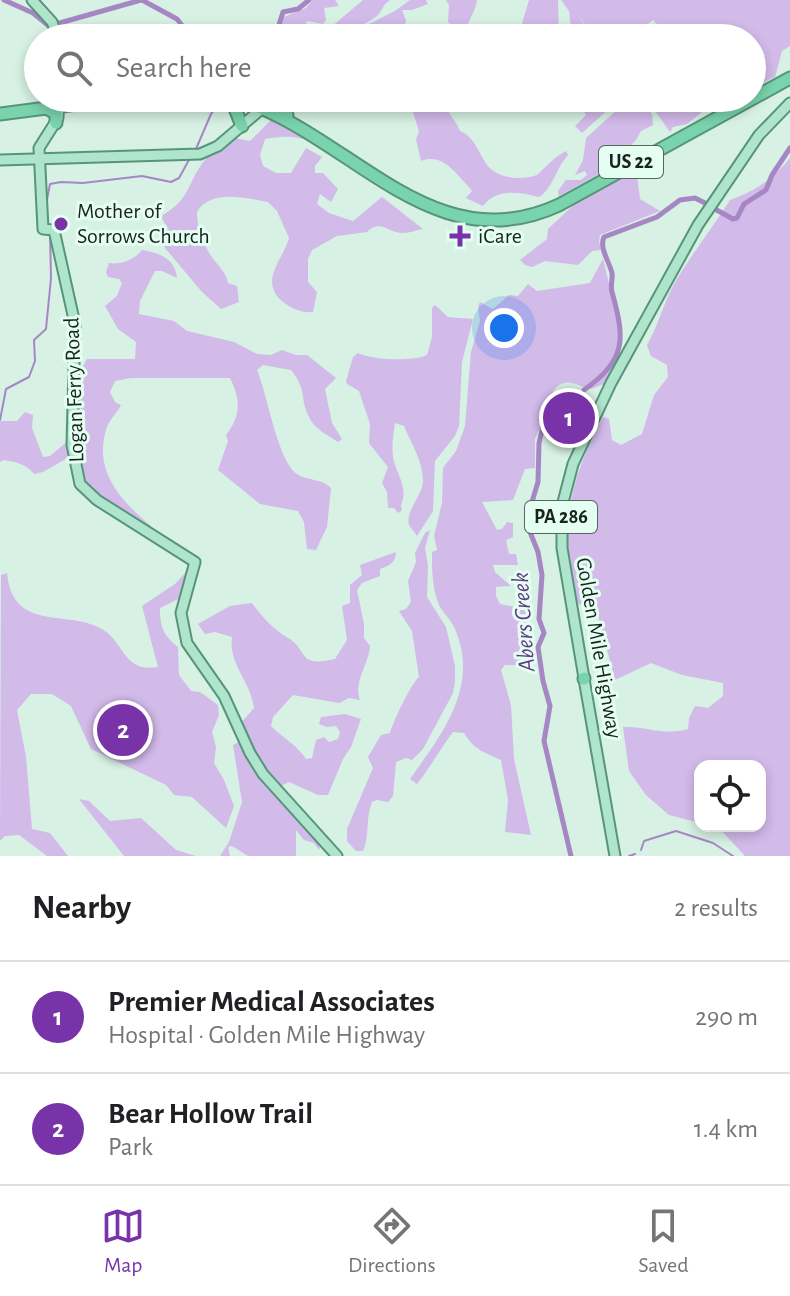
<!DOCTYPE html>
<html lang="en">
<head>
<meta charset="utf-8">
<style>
  :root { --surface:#fff; --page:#f2f2f2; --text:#202124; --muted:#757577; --line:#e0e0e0; --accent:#7733a7 }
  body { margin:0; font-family:"Alegreya Sans",sans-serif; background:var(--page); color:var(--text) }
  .controls { position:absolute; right:24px; bottom:24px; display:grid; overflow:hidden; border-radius:16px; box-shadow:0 4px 12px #0003 }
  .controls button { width:72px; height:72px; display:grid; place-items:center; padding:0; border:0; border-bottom:2px solid var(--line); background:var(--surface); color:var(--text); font:40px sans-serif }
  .you { position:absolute; left:504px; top:328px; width:28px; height:28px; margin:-20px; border:6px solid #fff; border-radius:50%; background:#1a73e8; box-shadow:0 0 0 12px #1a73e833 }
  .badge { display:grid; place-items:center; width:52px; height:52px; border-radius:50%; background:var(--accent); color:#fff; font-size:26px; font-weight:700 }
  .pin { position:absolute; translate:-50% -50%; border:4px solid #fff; box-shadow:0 2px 8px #0006 }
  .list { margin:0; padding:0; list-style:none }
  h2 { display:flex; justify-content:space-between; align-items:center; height:104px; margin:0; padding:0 32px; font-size:34px }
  h2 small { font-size:26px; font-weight:400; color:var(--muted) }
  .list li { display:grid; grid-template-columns:52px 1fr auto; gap:24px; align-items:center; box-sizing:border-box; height:112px; padding:0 32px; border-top:2px solid var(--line) }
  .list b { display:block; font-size:30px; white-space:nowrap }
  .list p { margin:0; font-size:26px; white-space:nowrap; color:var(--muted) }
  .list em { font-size:26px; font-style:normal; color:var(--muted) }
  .icon { flex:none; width:44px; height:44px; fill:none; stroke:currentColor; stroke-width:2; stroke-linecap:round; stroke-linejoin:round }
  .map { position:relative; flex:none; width:790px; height:856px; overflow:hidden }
  .search { position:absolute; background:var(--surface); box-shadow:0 4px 12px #0003; left:24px; right:24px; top:24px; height:88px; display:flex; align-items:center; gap:20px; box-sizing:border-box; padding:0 28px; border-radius:44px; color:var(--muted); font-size:30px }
  .sheet { height:328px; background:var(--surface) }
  nav { display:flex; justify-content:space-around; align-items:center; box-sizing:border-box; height:112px; border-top:2px solid var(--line); background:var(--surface); font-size:22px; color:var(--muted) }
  nav a { display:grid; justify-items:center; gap:4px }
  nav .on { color:var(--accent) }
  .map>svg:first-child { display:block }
  .green { fill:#d2bae9 }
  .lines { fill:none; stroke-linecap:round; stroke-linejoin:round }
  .stream { stroke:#a687c4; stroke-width:2 }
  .river { stroke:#a687c4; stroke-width:5 }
  .major-casing { stroke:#57957a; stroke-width:13 }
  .highway-casing { stroke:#57957a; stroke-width:15 }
  .major { stroke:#afe5cd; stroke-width:9 }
  .highway { stroke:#79d3ac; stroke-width:11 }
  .poi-dot { fill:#7733a7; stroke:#e4fff2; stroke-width:3 }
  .labels { text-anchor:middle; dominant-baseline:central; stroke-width:6; stroke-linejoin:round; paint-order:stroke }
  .shield { fill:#e4fff2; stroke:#56655e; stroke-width:2 }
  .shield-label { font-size:20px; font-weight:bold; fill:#19231e }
  .poi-label { font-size:22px; fill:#19231e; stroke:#e4fff2; text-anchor:start }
  .street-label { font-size:22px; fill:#19231e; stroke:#e4fff2 }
  .water-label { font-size:24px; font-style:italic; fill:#633a85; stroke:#e4fff2 }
</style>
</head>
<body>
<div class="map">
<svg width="790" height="856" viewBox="0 0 790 856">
  <rect width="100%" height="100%" fill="#d7f1e4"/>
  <g class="green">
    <path d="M313 0H335L339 6 324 8 326 20 323 24 307 21 301 38H284L281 26 284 17 306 8Z"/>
    <path d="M363 0H390C382 5 383 10 377 16 368 23 349 33 338 33L336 38H326L330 28Z"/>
    <path d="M410 0H426L428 4 412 10H402L406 20 405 26H386L379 31V38H374L369 24 395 11Z"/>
    <path d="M446 0H477C475 15 465 22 466 38H455L458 30 448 22 449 5Z"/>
    <path d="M529 0H558L559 35 539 34 538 38H526L520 30Z"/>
    <path d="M561 0H790V46L782 51 775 77 752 88 753 67 756 64 763 66 765 55 760 45 752 53V38H669L653 20 629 38H595L577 13 593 38H572L569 11Z"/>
    <path d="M409 98H444C444 111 456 119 460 131 472 135 478 150 484 160 493 179 520 181 537 175 546 167 553 158 566 151L568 155C556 168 553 188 539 197 520 192 496 188 483 206L466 198 472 191 469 187C454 172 443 153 421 161L416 139 419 132Z"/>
    <path d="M591 98H621L582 133 575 126 586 115 580 104 582 100Z"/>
    <path d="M630 98H640L652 114 653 125 641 131 636 140 608 169 559 196 558 191 566 180H581L587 175 585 171 575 175 583 160 586 138Z"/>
    <path d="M646 98H720L687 124 673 127 670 132Z"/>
    <path d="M273 118 312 140 311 142C298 135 280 136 265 139L260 155 263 166 276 173H291L306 148 322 157 315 166V173H323L338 189 331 202 320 194 317 204 329 213 353 221 382 197 423 229C417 230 409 233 404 233 389 234 381 218 367 232L337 236 312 250 308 259V282L317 292 313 312C301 313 293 309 283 302 258 281 283 260 289 238L277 211 268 202C245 198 211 189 197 212 197 228 203 243 211 256 217 265 227 273 228 283L237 286 239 302 221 309 202 292 165 248 163 237 168 228 162 219 163 215C192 197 186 185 204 161 212 151 224 145 234 138L250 141Z"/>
    <path d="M790 158V856H745L717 826H760V766H700V823L669 815 646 795 629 771 623 727C648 726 661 736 688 729L689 718 695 706 708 708 723 696V683L682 675 651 663 615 680 597 611 576 603C558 534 569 479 603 417L609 419 612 440 621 445 642 434 654 395 668 377 667 365 651 356 647 345C658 326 663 305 673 286 690 256 712 229 730 200 756 191 773 179 790 158Z"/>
    <path d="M636 169 640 199 660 211 600 235 599 241 601 250 592 251 578 265 545 261 532 267 525 265 520 260 547 239 548 229 580 199Z"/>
    <path d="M142 250C159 253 175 258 177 278L162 271H155L140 301 139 314 174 321 187 331 234 342 257 354 271 355 282 350 296 355H307L336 378 325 389 332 423 342 439 338 442C328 435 314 429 309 417 299 397 308 391 291 370L263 365 257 370C267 393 278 462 297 474 307 481 321 478 331 488L327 527 316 550 307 549 304 522 298 511 260 504 218 470 228 441 226 435C241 416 241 400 230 378H131L115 381 110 392 115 402 121 405C117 413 110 419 107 427 92 470 121 501 151 526L152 531 89 491C70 462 69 387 87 359H135L136 342 118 329 105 306 117 296 122 283 119 279 108 277 106 272 109 263C121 265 134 260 142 250Z"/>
    <path d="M603 259 616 312 621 355 609 382 591 389C576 386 566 375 553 391L557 403 546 413 535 439V468L525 469 513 500 482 502 497 530 502 529 507 522 513 523V537L506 540 509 554H516L518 565H493L495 572 511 586 496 587V596L500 604 531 610 526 630 521 635 520 665H505L501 670 511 705 514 759 531 835 505 832 508 800 501 760C484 752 474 750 464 733L453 732C440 749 431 766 417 784L410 779C442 734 481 685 454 627 451 620 444 614 440 607 432 591 432 570 432 552L437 550 434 536 442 503 443 468 456 451 465 426 471 352 480 321 478 307 480 302 493 309 509 295 518 296 528 284 537 291 590 283Z"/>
    <path d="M435 305 448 317 473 319 462 362 459 426 455 436 435 461 433 511 417 536C415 532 411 529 409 525 405 511 423 495 423 481 423 461 411 443 404 426L395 423C393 435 391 450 394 462 399 478 408 489 401 505L402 510 398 513 394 508H388L387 492 382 483 388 467 369 443 370 424 359 391 347 384 346 381 353 357 358 353C372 360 412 362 427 355L432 337V308Z"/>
    <path d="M25 412 33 415 32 428 43 457 50 456 68 441 69 457 43 472 34 474C25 463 16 462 3 460L0 462V421H17Z"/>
    <path d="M430 530 425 548 428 566 427 597 446 627 455 666V682L453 693 423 749 412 760 406 758 396 762 393 796 388 802 377 800 372 802C365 819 370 836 363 851H356L347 841V829L373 768 368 757 381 735 390 733C392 724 412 682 419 677L412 631 399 611 406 609 411 602 408 581 416 562 415 553 425 533Z"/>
    <path d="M396 552C396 562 389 566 380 569V576L362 583 357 590 364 624V638L370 646C369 664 353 682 360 700L349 698 339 703 293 695 273 717 271 726C283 738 297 745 306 759L312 758 316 740 324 737 329 742 338 739 340 732 336 726 327 727 319 724 321 717 345 714 361 719 351 747 343 759 328 795H318L289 782 281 786 259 764 241 723 254 708C251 682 228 664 232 637L215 632 205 634 198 624 230 606 252 603C263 618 273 629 288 638 309 650 296 668 335 659L347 640 342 606 350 603V585L362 575 360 565Z"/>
    <path d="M188 570 180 598 160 608C160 627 163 635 178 647L179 675 191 691 200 692 218 705 219 715 212 732 216 747 214 763 224 780 234 806 226 828 192 797 174 795 166 785 91 749 71 706 52 694H31L17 710 26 757 32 829 50 833 68 856H47L19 835 5 836 0 841 1 575 7 573C13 635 70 607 105 631 124 644 125 673 158 667L142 606 175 584Z"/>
    <path d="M242 740 313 836 320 847 319 850 314 843 304 840 296 830V856H248L232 846 228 847 230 856H220L229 842 242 802 233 745Z"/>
    <path d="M79 799 89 801 110 821 141 818 176 850 196 856H124Z"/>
  </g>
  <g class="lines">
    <g class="stream">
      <path d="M196 149 211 114 219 103"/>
      <path d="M46 205 50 184 61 182 83 183 142 176 171 182 179 178 190 158"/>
      <path d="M47 212 48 225"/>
      <path d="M0 420 6 389 29 377 35 361 34 340 46 329 51 278 50 232"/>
      <path d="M641 850 644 841 676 831 713 843 733 856"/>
      <path d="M629 856 635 854"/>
    </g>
    <g class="river">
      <path d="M4 0 33 13 49 26 141 0"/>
      <path d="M142 0 177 19 192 38"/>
      <path d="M280 38 278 28 283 12 298 9 309 0"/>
      <path d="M713 208 733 219 737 218 744 204 766 190 772 175 790 148"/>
      <path d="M584 390C627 359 625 339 612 292 610 285 613 279 612 273 609 261 599 248 604 237L657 217 680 200 695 198 707 204"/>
      <path d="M571 856 544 741 550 706 543 681 538 647 544 633 539 619 542 575 538 552 528 527V515L538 482 539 443 543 426 553 408 571 399"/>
    </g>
    <defs>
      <g id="major">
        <path d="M32 0 52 22 58 38"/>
        <path d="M59 98 58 118 39 148 43 229 54 230 75 324 72 445 80 484 97 500 195 562 181 613 187 643 224 696 250 753 263 774 337 856"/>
        <path d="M0 160 200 154 218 146 266 105"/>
        <path d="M584 678 562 548V506L573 464 611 383 698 225 759 135 790 103"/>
        <path d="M584 679 615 856"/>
      </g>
      <g id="highway">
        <path d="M225 98 234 106 242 126"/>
        <path d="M233 98C348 130 430 265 559 205L790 78"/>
        <path d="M286 98 282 105 287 115"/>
        <path d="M46 108 56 113V123"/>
        <path d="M0 114 123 98"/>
        <path d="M584 678V679"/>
      </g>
    </defs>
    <use href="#major" class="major-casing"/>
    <use href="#highway" class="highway-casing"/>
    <use href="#major" class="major"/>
    <use href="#highway" class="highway"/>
  </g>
  <g class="poi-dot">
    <circle cx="61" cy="224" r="8"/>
    <path d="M456 224h8v8h8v8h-8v8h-8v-8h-8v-8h8z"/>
  </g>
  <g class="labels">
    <g class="shield">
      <rect x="599" y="146" width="64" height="32" rx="6"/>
      <rect x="525" y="501" width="72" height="32" rx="6"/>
    </g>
    <g class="shield-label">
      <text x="631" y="162">US 22</text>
      <text x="561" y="517">PA 286</text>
    </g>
    <g class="poi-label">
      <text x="77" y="211">Mother of<tspan x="77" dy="25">Sorrows Church</tspan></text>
      <text x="478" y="236">iCare</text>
    </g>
    <g class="street-label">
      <text transform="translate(74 390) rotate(-92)">Logan Ferry Road</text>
      <text transform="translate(599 648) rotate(80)">Golden Mile Highway</text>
    </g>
    <g class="water-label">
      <text transform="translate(524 622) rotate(-94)">Abers Creek</text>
    </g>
  </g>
</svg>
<div class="controls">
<button><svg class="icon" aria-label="locate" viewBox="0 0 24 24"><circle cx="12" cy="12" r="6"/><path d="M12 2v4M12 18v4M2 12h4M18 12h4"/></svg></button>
</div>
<div class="you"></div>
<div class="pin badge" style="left:569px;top:418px">1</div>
<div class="pin badge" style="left:123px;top:730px">2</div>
<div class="search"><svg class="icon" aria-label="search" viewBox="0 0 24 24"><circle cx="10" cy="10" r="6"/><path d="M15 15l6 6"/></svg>Search here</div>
</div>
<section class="sheet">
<h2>Nearby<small>2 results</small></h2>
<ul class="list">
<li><span class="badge">1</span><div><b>Premier Medical Associates</b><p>Hospital · Golden Mile Highway</p></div><em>290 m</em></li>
<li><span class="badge">2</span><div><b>Bear Hollow Trail</b><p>Park</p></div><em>1.4 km</em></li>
</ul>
</section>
<nav>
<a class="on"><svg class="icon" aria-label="map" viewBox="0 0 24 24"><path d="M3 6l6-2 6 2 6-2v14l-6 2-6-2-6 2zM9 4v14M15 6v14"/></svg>Map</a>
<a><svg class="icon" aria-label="directions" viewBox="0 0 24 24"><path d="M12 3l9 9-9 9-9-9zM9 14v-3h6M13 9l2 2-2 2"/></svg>Directions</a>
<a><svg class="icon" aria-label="saved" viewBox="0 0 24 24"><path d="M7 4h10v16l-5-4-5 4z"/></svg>Saved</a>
</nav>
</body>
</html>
